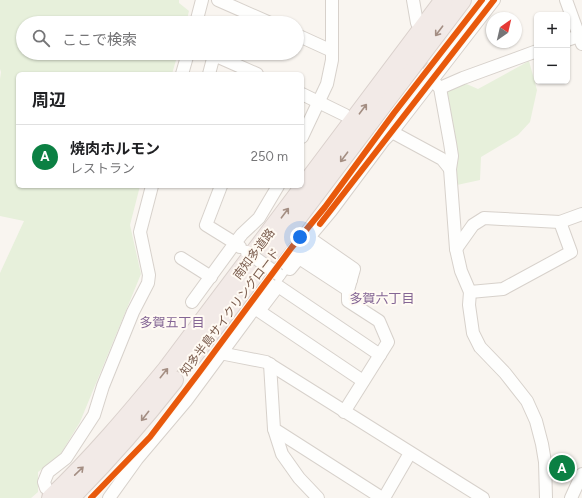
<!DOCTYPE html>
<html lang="ja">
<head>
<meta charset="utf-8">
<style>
  :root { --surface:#fff; --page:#f6f6f6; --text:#202124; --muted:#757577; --line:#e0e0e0; --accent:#0b8043 }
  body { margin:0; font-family:Figtree,"Noto Sans JP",sans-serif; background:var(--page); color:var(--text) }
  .controls { position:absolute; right:12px; top:12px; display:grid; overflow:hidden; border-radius:6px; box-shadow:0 1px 3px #0004 }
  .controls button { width:36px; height:36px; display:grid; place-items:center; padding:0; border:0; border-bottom:1px solid var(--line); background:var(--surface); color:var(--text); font:20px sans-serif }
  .compass { position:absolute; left:486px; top:12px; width:36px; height:36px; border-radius:50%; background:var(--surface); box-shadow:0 1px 3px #0004; rotate:34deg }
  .you { position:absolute; left:300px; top:237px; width:14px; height:14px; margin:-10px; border:3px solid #fff; border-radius:50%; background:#1a73e8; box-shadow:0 0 0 6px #1a73e833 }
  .badge { display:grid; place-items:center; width:26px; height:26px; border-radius:50%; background:var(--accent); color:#fff; font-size:13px; font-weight:700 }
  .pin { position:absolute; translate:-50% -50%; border:2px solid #fff; box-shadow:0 1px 4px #0006 }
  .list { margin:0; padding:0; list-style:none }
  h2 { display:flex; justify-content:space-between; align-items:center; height:52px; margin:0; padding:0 16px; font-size:17px }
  h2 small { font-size:13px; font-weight:400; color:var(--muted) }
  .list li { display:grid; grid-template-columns:26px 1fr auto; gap:12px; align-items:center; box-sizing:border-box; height:64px; padding:0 16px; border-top:1px solid var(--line) }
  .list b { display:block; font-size:15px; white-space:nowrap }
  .list p { margin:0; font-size:13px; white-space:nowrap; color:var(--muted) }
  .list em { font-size:13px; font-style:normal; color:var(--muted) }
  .icon { flex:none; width:22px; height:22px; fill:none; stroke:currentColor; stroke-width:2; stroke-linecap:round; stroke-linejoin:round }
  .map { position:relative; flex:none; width:582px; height:498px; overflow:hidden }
  .search { position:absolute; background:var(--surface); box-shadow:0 1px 3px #0004; left:16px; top:16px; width:288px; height:44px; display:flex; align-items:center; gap:10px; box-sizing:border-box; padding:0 14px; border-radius:22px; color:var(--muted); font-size:15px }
  .panel { position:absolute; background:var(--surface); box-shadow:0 1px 3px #0004; left:16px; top:72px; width:288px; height:116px; border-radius:6px }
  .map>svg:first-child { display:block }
  .green { fill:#e7f0db }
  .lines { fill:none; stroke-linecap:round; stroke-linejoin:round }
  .minor-tunnel { stroke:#d9cfc7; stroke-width:12; stroke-dasharray:12 6; stroke-linecap:butt }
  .minor-casing { stroke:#d7d1cb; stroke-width:14 }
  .highway-casing { stroke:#dad1cc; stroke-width:20 }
  .minor { stroke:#fefefd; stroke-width:12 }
  .highway { stroke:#f2eae7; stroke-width:18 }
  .minor-bridge-casing { stroke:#d7d1cb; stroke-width:14; stroke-linecap:butt }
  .minor-bridge { stroke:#fefefd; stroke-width:12 }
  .cycleway-casing { stroke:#fffaf3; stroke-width:8 }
  .cycleway { stroke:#e8590c; stroke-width:6 }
  .oneway { stroke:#a48e83 }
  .labels { text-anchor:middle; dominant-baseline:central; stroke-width:4; stroke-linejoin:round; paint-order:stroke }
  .street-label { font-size:12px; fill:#7a5c4d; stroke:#fffaf3 }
  .neighbourhood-label { font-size:13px; fill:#846695; stroke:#fffaf3 }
</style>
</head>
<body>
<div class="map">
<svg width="582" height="498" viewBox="0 0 582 498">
  <rect width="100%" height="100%" fill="#f9f5f0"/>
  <g class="green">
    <path d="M0 0H179V3L189 11 186 23H23V53H178L172 74H18V186H140L130 225 141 274 80 422 60 455 38 472V492L31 498H0V273L24 221 0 216V79L1 72 0 69Z"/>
    <path d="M529 61 537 90 530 122 518 135 481 157 480 180 457 185C455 151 454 124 445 91L462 82 478 89Z"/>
  </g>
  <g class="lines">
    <g class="minor-tunnel">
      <path d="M423 45 432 80"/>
      <path d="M360 124 384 140"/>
    </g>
    <defs>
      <g id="minor">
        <path d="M218 0 270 23"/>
        <path d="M413 0 417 23"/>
        <path d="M566 0 582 44"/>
        <path d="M196 23 202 0"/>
        <path d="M297 35 332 51"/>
        <path d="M567 40 582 35"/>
        <path d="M214 55 257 74"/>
        <path d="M182 74 188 53"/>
        <path d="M209 74 214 55 210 53"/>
        <path d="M432 80 440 88 450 143 452 156 450 169 456 249 461 271 470 292 469 305 473 333 480 347 505 373 527 401 536 421 542 444 545 462 546 498"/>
        <path d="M440 88 463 78 537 51"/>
        <path d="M302 94 345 115"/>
        <path d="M392 132 442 159 450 169"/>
        <path d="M302 137 327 84 332 60V0"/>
        <path d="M308 237 354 269 348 290V301L379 321 388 342 344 412"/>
        <path d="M240 247 235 243 242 234 259 218 278 186"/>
        <path d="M456 249 473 225 484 218 560 222 582 214"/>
        <path d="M181 258 211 277"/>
        <path d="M299 258 306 249 351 280"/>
        <path d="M290 269 299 258 348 290"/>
        <path d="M470 292 503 289 571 252 560 222"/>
        <path d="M192 302 235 243 206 225 221 186"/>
        <path d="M220 353 266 362 483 498"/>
        <path d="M270 364 274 429 382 498"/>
        <path d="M363 381 259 311 278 286 380 355"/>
        <path d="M274 429 282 454 299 478 318 498"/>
        <path d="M46 488 44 482 48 472 66 458 94 415 103 386 133 312 148 283 149 275 140 232 152 186"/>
        <path d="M109 498 137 459 186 401 290 260 331 211 384 140 392 132 494 0"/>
        <path d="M384 498 410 453"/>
        <path d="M571 498 582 474"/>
      </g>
      <g id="highway">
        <path d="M192 357 462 0"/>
        <path d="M51 498C93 458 130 414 167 369L444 0"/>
        <path d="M70 498C107 461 141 422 174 380"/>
      </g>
    </defs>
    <use href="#minor" class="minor-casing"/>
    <use href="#highway" class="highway-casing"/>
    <use href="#minor" class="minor"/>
    <use href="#highway" class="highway"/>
    <defs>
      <path id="minor-bridge" d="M247 252 279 275"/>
    </defs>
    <use href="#minor-bridge" class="minor-bridge-casing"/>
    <use href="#minor-bridge" class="minor-bridge"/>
    <defs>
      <g id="cycleway">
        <path d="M320 224 494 0"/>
        <path d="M91 498 150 437 198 374 292 247 325 207 394 113 482 0"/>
      </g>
    </defs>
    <use href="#cycleway" class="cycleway-casing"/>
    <use href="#cycleway" class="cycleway"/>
  </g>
  <defs><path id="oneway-shaft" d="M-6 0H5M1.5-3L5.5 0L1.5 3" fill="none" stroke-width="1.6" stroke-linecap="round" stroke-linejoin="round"/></defs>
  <g class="oneway">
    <use href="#oneway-shaft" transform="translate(439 31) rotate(127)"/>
    <use href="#oneway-shaft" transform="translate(363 109) rotate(-53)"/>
    <use href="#oneway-shaft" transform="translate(344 157) rotate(127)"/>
    <use href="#oneway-shaft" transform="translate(285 213) rotate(-53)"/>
    <use href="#oneway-shaft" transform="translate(164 373) rotate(-51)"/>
    <use href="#oneway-shaft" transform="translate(145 416) rotate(128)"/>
    <use href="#oneway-shaft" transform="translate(79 471) rotate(-44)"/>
  </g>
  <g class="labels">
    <g class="street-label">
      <text transform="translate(254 254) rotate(-53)">南知多道路</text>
      <text transform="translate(230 312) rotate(-53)">知多半島サイクリングロード</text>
    </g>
    <g class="neighbourhood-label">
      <text x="382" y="298">多賀六丁目</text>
      <text x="172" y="322">多賀五丁目</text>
    </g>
  </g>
</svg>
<div class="controls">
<button>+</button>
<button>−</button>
</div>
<svg class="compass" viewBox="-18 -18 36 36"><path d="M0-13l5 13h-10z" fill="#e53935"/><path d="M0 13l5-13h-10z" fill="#757577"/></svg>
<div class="you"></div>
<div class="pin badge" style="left:562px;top:468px">A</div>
<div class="search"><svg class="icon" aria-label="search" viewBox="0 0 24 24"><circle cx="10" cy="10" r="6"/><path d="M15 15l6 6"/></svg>ここで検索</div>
<section class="panel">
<h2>周辺<small></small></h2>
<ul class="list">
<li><span class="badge">A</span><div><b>焼肉ホルモン</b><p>レストラン</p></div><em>250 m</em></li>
</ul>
</section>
</div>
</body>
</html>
